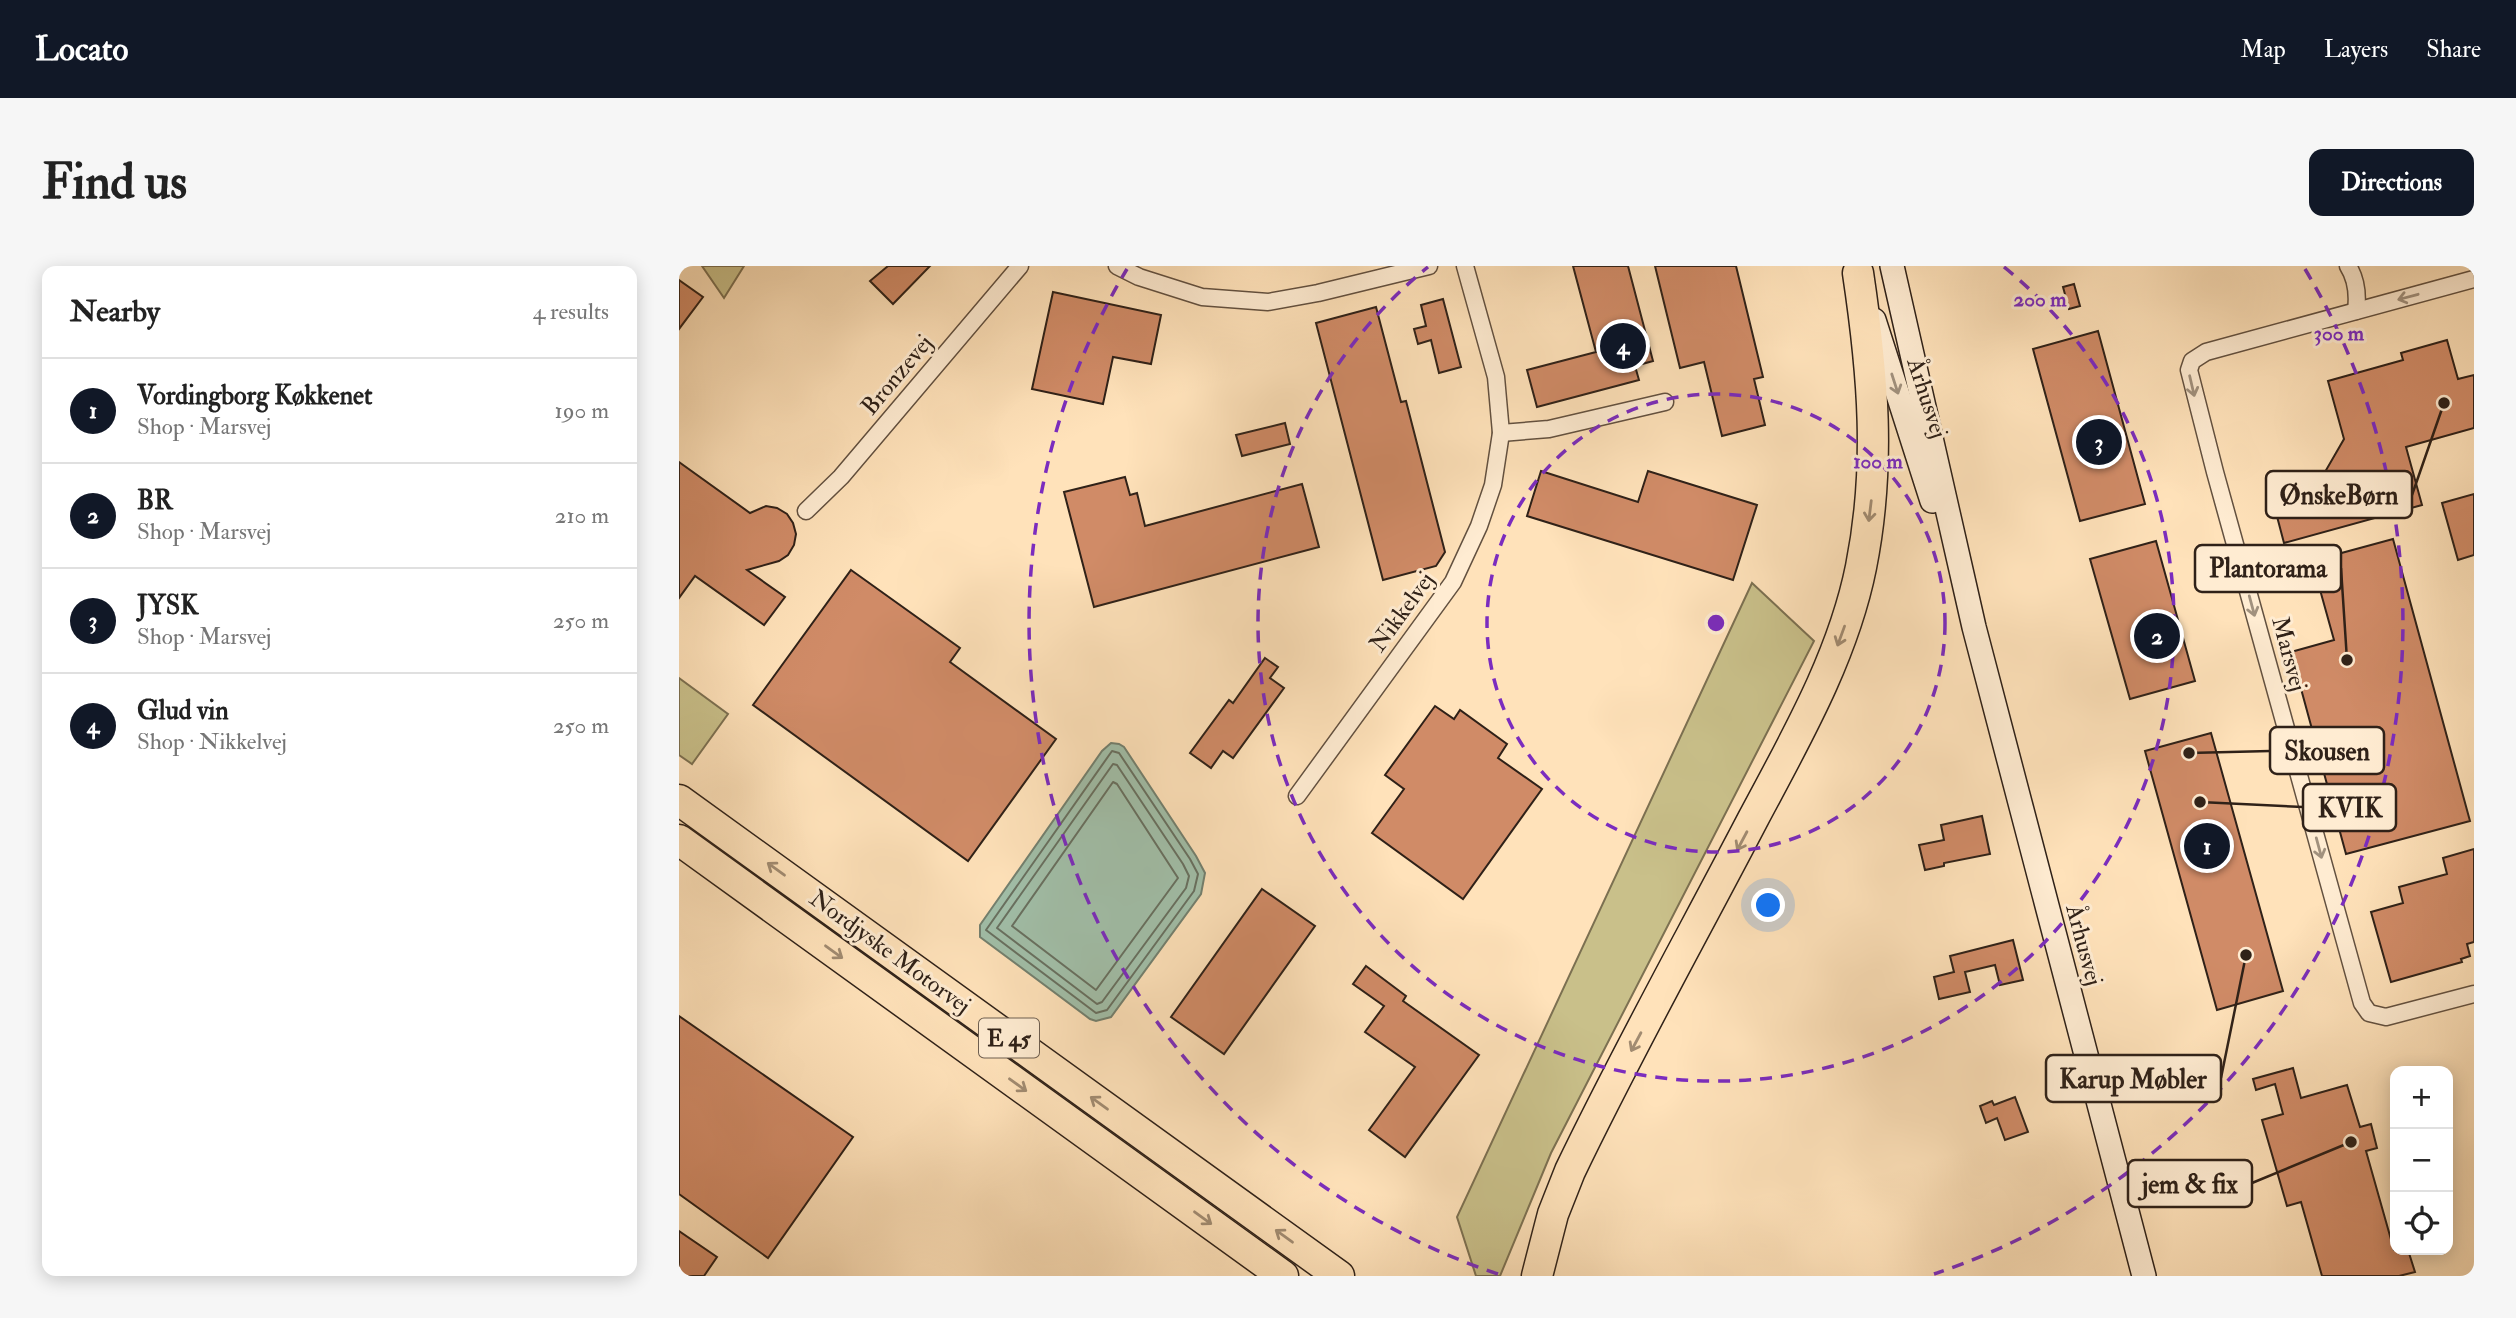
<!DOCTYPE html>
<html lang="en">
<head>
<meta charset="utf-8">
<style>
  :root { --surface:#fff; --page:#f6f6f6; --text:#222; --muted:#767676; --line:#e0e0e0; --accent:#111827 }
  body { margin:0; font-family:"IM FELL Double Pica",serif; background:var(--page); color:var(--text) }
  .controls { position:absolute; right:21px; bottom:21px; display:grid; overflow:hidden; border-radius:14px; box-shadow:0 4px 18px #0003 }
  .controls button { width:63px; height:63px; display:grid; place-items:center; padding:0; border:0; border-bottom:2px solid var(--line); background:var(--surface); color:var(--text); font:35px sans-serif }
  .you { position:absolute; left:1090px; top:640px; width:24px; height:24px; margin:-18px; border:5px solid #fff; border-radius:50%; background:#1a73e8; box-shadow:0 0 0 10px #1a73e833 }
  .badge { display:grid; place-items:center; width:46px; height:46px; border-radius:50%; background:var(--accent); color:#fff; font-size:23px; font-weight:700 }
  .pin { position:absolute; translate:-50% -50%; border:4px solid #fff; box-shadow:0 2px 7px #0006 }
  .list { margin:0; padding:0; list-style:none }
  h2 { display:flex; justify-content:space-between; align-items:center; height:91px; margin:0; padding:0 28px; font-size:30px }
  h2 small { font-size:23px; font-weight:400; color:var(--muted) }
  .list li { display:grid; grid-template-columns:46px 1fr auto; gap:21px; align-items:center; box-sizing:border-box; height:105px; padding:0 28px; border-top:2px solid var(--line) }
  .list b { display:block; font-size:26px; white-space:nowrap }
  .list p { margin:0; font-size:23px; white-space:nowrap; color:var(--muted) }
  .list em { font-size:23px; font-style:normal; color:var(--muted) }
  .icon { flex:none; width:38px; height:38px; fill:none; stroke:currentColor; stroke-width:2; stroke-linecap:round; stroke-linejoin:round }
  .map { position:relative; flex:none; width:1795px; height:1010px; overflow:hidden; border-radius:14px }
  header { display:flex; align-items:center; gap:42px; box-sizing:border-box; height:98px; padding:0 35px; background:var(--accent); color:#fff }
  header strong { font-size:33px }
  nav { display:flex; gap:38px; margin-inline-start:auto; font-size:24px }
  .intro { display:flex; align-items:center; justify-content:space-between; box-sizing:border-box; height:168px; padding:0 42px }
  h1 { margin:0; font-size:49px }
  .button { padding:18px 32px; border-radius:14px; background:var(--accent); color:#fff; font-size:24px; font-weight:700 }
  main { display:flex; gap:42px; padding:0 42px }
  aside { flex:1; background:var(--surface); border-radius:14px; box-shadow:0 4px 18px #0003 }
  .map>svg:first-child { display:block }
  .green { fill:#c9c08a; stroke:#7c7051; stroke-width:2 }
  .water { fill:#a1bfa9; stroke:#73806f; stroke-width:2 }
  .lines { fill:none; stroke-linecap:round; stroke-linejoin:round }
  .shore { stroke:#687060; stroke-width:2 }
  .building { fill:#d08b67; stroke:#2f2118; stroke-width:2 }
  .street-casing { stroke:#635140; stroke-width:19 }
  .secondary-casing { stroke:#2f2118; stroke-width:26 }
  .highway-casing { stroke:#2f2118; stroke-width:33 }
  .street { stroke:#ffecd2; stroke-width:16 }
  .secondary { stroke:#ffecd2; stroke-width:23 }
  .highway { stroke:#ffe2ba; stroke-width:30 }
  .oneway { stroke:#a1917e }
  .oneway2 { stroke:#a18b71 }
  .ring { fill:none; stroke:#7b2cbf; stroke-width:3.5; stroke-dasharray:12 9 }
  .labels { text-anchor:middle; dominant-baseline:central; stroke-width:6; stroke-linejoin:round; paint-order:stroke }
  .shield { fill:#ffecd2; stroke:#6d5e50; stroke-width:2 }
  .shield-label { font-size:23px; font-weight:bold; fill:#2f2118 }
  .street-label { font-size:24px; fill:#2f2118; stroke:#ffecd2 }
  .centre { fill:#7b2cbf; stroke:#ffecd2; stroke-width:3.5 }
  .ring-label { font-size:21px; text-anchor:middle; font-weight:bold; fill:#7b2cbf; stroke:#ffecd2; stroke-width:6; stroke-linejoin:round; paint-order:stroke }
  .leader { fill:none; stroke:#2f2118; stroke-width:2.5 }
  .callout-dot { fill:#2f2118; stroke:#ffecd2; stroke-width:2.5 }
  .callout { fill:#ffecd2; stroke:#2f2118; stroke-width:2.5 }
  .callout-label { font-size:26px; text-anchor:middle; font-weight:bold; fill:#2f2118 }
</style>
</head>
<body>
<header>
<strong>Locato</strong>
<nav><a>Map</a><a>Layers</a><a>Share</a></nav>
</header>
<div class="intro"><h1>Find us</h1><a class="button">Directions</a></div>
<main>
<aside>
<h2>Nearby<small>4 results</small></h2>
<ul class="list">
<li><span class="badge">1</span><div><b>Vordingborg Køkkenet</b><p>Shop · Marsvej</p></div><em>190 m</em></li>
<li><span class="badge">2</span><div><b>BR</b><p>Shop · Marsvej</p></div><em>210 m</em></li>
<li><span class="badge">3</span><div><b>JYSK</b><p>Shop · Marsvej</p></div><em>250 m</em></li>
<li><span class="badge">4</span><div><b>Glud vin</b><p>Shop · Nikkelvej</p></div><em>250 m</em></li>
</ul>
</aside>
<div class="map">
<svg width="1795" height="1010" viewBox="0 0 1795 1010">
  <rect width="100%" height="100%" fill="#ffe2ba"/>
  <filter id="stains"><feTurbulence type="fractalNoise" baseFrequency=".00286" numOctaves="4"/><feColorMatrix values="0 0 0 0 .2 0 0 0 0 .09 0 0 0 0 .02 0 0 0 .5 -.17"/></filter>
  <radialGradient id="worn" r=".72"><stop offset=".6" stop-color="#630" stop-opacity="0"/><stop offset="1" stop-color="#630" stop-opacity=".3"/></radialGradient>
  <g class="green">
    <path d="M23 0H65L45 32Z"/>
    <path d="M1073 317 1135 375 872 887 821 1010H797L778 951Z"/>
    <path d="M0 412 49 448 13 498 0 489Z"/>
  </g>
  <path class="water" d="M432 477 440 478 445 481 517 590 526 607 522 628 432 751 417 755 411 753 301 671V659L423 485Z"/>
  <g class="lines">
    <g class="shore">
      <path d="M433 485 440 487 511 593 519 608 515 625 428 744 417 747 307 664Z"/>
      <path d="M434 498 438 499 504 598 510 610 507 622 423 736 418 738 318 662Z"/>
      <path d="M434 516 438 518 499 612 417 724 333 660Z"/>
    </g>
  </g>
  <g class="building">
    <path d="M209 0H251L214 38 191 15Z"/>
    <path d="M894 0H949L974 95 956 100 960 114 858 141 848 104 917 86Z"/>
    <path d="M976 0H1057L1084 111 1075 113 1086 159 1043 170 1025 96 1001 102Z"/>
    <path d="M0 14 24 31 0 63Z"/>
    <path d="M1395 18 1401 40 1390 43 1384 21Z"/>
    <path d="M374 26 482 49 472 98 434 91 424 138 353 123Z"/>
    <path d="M764 33 782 101 760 107 752 74 739 78 735 63 747 60 742 39Z"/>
    <path d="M697 41 722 136 727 135 766 286 757 300 704 314 637 57Z"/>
    <path d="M1419 65 1466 238 1401 255 1354 83Z"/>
    <path d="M1768 74 1779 113 1795 109V162L1727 181 1743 239 1605 277 1590 220 1646 206 1665 173 1649 115 1724 94 1722 87Z"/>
    <path d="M606 157 611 178 563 190 557 169Z"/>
    <path d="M0 196 71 247 87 240 98 242 108 248 114 257 117 268 115 279 109 289 100 295 68 304 106 331 85 359 16 310 0 332Z"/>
    <path d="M862 205 959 236 969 205 1078 239 1054 314 848 250Z"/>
    <path d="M446 211 451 229 458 227 466 260 623 218 640 281 415 341 385 226Z"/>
    <path d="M1795 228V289L1779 294 1763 237Z"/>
    <path d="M1714 273 1791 555 1667 588 1612 386 1655 374 1633 295Z"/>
    <path d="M1477 275 1516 415 1451 433 1411 293Z"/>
    <path d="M172 304 281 382 271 396 377 473 289 595 74 439Z"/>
    <path d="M586 392 599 401 591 412 605 422 554 492 544 485 532 502 511 487 550 434 554 437Z"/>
    <path d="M756 440 775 453 781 444 828 478 819 492 863 523 784 633 693 567 725 523 706 509Z"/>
    <path d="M1532 467 1604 725 1538 744 1466 485Z"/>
    <path d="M1303 550 1311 588 1265 597V600L1246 604 1240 579 1265 574 1262 559Z"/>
    <path d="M1795 583V676L1788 678 1791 690 1782 693 1783 696 1712 716 1692 646 1724 637 1720 621 1768 608 1764 592Z"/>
    <path d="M583 623 636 660 545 788 492 751Z"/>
    <path d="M1334 674 1344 714 1321 719 1316 699 1286 706 1291 726 1260 733 1255 711 1275 706 1271 690Z"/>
    <path d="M687 700 727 730 724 735 800 789 726 891 690 864 736 801 686 766 705 740 674 718Z"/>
    <path d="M0 750 174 871 89 992 0 928Z"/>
    <path d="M1614 802 1622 832 1668 819 1681 861 1692 858 1698 882 1687 885 1715 984H1729L1736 1006 1720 1010H1643L1622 936 1608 940 1583 854 1604 848 1596 818 1577 824 1574 813Z"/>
    <path d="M1336 831 1349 866 1326 874 1318 852 1307 857 1301 840 1313 835 1315 839Z"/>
    <path d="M0 965 38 991 25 1010H0Z"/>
  </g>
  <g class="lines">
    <defs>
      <g id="street">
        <path d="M438 0 460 11 523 31 589 36 639 27 750 0"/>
        <path d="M1669 0C1678 14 1679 29 1677 45"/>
        <path d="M1795 13 1527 86 1513 95 1510 104 1536 206 1683 737 1690 747 1707 751 1795 728"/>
        <path d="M822 167 870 163 986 136"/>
        <path d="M127 245 162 211 341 0"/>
        <path d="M618 530 774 316 800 260 814 219 822 167 817 111 786 0"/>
      </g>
      <g id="secondary">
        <path d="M1213 0 1295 361 1465 1010"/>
        <path d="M1195 54 1253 235"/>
      </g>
      <g id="highway">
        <path d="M0 534 660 1010"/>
        <path d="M0 574 604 1010"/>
        <path d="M858 1010 874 948 891 905C948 786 1013 670 1074 553 1116 474 1164 391 1182 301 1202 201 1194 107 1179 7"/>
      </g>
    </defs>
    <use href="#street" class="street-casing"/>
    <use href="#secondary" class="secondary-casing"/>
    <use href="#highway" class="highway-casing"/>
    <use href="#street" class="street"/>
    <use href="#secondary" class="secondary"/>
    <use href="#highway" class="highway"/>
  </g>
  <defs><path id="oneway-shaft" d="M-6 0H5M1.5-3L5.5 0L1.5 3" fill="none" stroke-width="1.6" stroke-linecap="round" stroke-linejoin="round" transform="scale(1.75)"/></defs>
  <g class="oneway">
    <use href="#oneway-shaft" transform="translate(1729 31) rotate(165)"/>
    <use href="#oneway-shaft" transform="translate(1216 118) rotate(72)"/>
    <use href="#oneway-shaft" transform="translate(1513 120) rotate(77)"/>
    <use href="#oneway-shaft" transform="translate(1573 340) rotate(75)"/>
    <use href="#oneway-shaft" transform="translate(1640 582) rotate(75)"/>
  </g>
  <g class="oneway2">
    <use href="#oneway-shaft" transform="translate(1191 245) rotate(97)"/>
    <use href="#oneway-shaft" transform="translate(1162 370) rotate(110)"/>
    <use href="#oneway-shaft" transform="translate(1063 575) rotate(118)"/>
    <use href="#oneway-shaft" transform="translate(97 603) rotate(-144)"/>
    <use href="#oneway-shaft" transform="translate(155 686) rotate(36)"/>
    <use href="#oneway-shaft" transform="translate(957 776) rotate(118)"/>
    <use href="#oneway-shaft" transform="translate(339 819) rotate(36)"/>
    <use href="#oneway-shaft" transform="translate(420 837) rotate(-144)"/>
    <use href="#oneway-shaft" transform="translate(524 952) rotate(36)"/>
    <use href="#oneway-shaft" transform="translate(605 970) rotate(-144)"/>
  </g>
  <g class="ring">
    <circle cx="1037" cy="357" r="229"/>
    <path d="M1325 1A458 458 0 1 1 749 1"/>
    <path d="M819 1008A687 687 0 0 1 448 3M1626 3A687 687 0 0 1 1255 1008"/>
  </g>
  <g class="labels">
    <rect class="shield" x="300" y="752.5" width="60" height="39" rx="5"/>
    <g class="shield-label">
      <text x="330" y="772">E 45</text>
    </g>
    <g class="street-label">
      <text transform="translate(218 109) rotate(-50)">Bronzevej</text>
      <text transform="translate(1248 132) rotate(72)">Århusvej</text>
      <text transform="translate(723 346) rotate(-54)">Nikkelvej</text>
      <text transform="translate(1610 388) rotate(75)">Marsvej</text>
      <text transform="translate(1405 679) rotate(75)">Århusvej</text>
      <text transform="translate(211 686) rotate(36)">Nordjyske Motorvej</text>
    </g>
  </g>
  <circle cx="1037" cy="357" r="10" class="centre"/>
  <g class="ring-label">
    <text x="1361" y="40">200 m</text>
    <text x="1660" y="74">300 m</text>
    <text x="1199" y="202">100 m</text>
  </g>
  <path class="leader" d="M1765 137L1733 229M1668 394L1662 302M1510 487L1591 485M1521 536L1624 541M1567 689L1542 812M1672 876L1573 917"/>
  <g class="callout-dot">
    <circle cx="1765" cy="137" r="7"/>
    <circle cx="1668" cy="394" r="7"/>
    <circle cx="1510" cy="487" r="7"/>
    <circle cx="1521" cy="536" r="7"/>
    <circle cx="1567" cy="689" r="7"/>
    <circle cx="1672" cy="876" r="7"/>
  </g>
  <g class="callout">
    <rect x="1587" y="205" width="146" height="47" rx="7"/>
    <rect x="1516" y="279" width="146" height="47" rx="7"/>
    <rect x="1591" y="461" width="114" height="47" rx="7"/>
    <rect x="1624" y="518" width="93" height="47" rx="7"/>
    <rect x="1367" y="789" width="175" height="47" rx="7"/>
    <rect x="1449" y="894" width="124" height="47" rx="7"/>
  </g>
  <g class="callout-label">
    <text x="1660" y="238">ØnskeBørn</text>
    <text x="1589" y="311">Plantorama</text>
    <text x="1648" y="494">Skousen</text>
    <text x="1671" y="551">KVIK</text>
    <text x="1454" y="822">Karup Møbler</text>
    <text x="1511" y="927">jem &amp; fix</text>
  </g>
  <rect width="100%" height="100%" filter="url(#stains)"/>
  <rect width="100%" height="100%" fill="url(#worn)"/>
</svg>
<div class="controls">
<button>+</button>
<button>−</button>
<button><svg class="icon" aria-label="locate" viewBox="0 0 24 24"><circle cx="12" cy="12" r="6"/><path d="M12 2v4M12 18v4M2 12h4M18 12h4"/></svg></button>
</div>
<div class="you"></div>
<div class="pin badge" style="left:1528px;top:580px">1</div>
<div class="pin badge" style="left:1478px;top:370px">2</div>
<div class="pin badge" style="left:1420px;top:176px">3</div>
<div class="pin badge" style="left:944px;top:80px">4</div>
</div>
</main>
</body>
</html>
